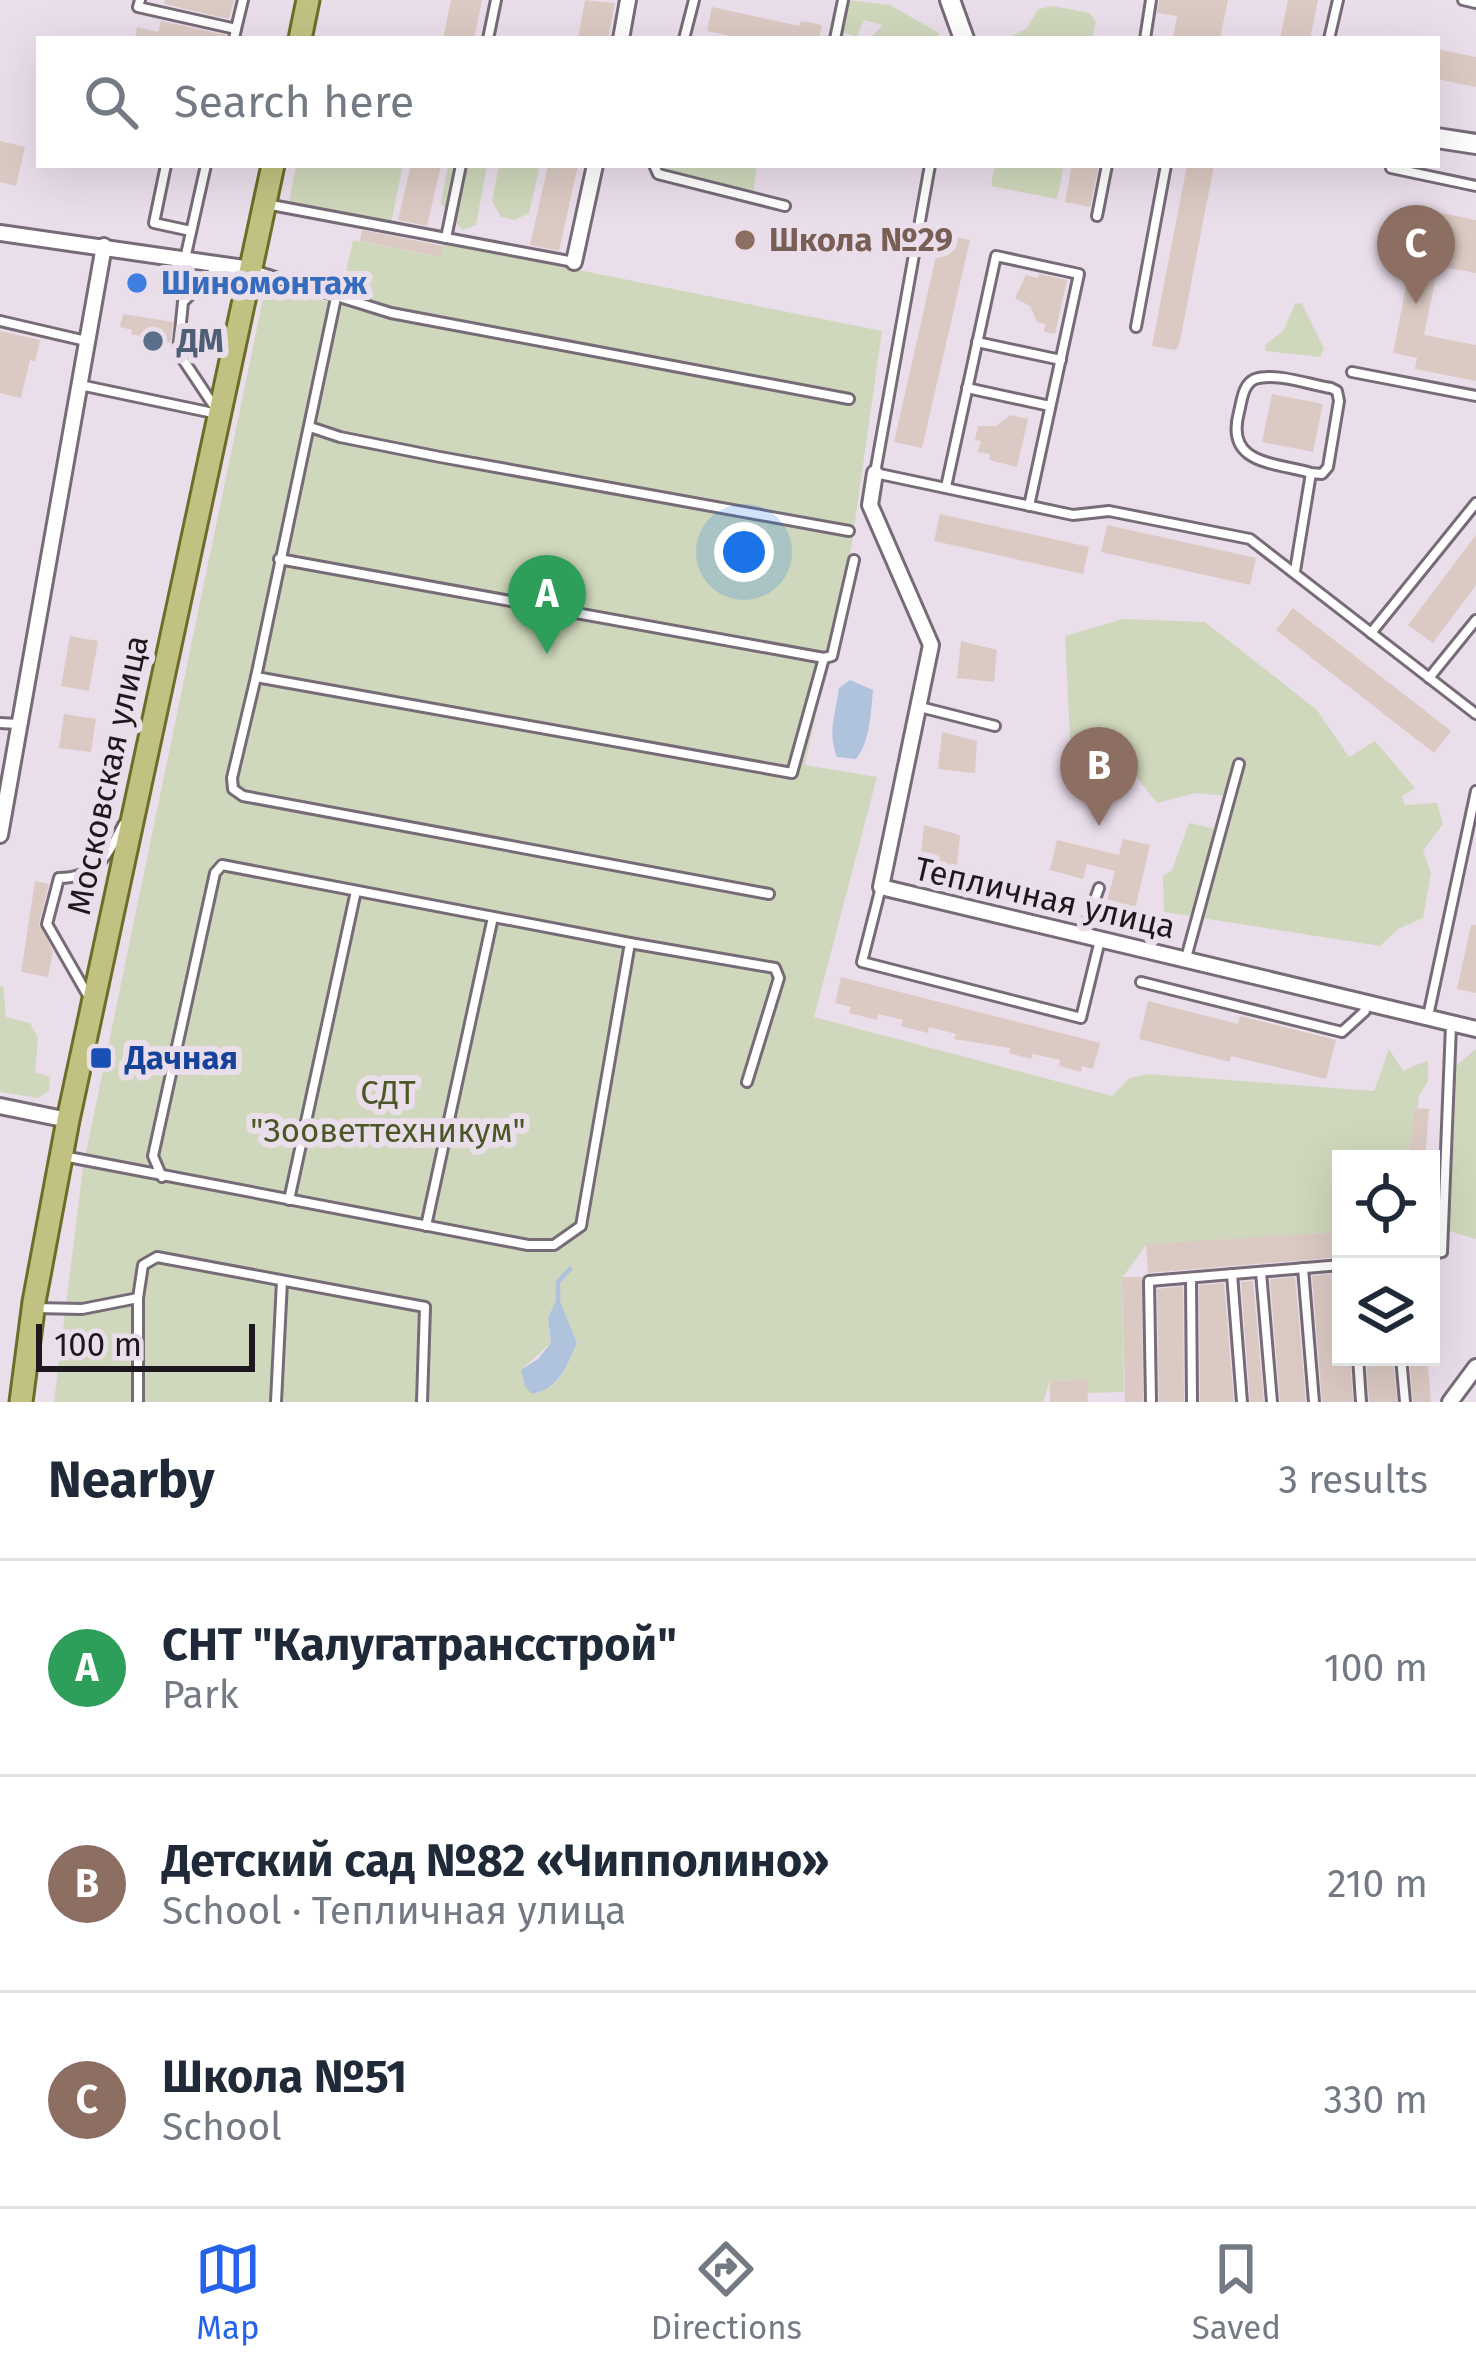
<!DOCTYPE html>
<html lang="en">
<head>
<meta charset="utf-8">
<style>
  :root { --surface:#fff; --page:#f2f2f3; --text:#1f2937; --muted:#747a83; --line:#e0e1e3; --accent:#2563eb }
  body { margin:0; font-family:"Fira Sans",sans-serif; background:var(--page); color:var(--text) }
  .controls { position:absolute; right:36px; bottom:36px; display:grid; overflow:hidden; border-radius:0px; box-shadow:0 12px 48px #0002 }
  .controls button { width:108px; height:108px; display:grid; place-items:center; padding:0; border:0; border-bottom:3px solid var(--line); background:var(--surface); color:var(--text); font:60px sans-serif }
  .scale { position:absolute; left:36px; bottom:30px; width:219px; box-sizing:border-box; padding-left:12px; border:6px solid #1d181d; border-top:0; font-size:33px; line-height:42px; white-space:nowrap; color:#1d181d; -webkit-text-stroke:9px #eadeeb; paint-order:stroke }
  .you { position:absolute; left:744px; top:552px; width:42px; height:42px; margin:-30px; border:9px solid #fff; border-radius:50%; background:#1a73e8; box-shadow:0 0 0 18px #1a73e833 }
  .badge { display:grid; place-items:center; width:78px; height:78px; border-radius:50%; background:var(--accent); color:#fff; font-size:39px; font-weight:700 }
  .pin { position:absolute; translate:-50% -99px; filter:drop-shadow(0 3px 6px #0008) }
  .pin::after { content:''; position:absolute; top:63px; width:42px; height:36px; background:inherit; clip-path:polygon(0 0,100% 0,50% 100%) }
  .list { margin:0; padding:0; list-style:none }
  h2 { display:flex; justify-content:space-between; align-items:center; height:156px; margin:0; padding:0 48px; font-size:51px }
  h2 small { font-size:39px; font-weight:400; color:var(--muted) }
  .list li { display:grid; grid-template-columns:78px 1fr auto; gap:36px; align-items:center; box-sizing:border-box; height:216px; padding:0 48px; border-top:3px solid var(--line) }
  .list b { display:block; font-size:45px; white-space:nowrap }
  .list p { margin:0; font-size:39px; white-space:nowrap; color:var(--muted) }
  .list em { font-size:39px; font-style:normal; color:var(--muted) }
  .icon { flex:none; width:66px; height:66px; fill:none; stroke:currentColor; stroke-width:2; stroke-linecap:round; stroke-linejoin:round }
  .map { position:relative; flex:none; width:1476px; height:1402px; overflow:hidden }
  .search { position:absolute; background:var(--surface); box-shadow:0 12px 48px #0002; left:36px; right:36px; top:36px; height:132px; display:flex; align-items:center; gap:30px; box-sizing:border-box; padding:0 42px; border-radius:0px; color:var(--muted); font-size:45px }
  .sheet { height:804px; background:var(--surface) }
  nav { display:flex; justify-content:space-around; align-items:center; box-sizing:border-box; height:168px; border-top:3px solid var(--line); background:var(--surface); font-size:33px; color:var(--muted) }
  nav a { display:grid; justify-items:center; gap:6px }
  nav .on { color:var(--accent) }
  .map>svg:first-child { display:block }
  .green { fill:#cfd8bc; fill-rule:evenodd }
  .water { fill:#afc3dc }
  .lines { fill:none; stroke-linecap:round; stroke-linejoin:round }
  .stream { stroke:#afc3dc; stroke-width:4.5 }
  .building { fill:#dbcac3 }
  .service-casing { stroke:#766b77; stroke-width:14 }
  .minor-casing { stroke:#766b77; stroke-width:20 }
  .tertiary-casing { stroke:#766b77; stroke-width:24 }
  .primary-casing { stroke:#6d6c29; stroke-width:27 }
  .service { stroke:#fff; stroke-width:8 }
  .minor { stroke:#fff; stroke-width:14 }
  .tertiary { stroke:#fff; stroke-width:18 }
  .primary { stroke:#c1c282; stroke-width:21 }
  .education-dot { fill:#8d6e63; stroke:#eadeeb; stroke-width:4.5 }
  .shop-dot { fill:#3f7fe0; stroke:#eadeeb; stroke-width:4.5 }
  .service-dot { fill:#5c6f8a; stroke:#eadeeb; stroke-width:4.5 }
  .transit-dot { fill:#1a4fb4; stroke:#eadeeb; stroke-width:4.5 }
  .labels { text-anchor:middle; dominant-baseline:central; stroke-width:12; stroke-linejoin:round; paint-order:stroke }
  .education-label { font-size:33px; font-weight:bold; fill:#785e54; stroke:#eadeeb; text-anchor:start }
  .shop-label { font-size:33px; font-weight:bold; fill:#366cbe; stroke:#eadeeb; text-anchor:start }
  .service-label { font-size:33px; font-weight:bold; fill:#4e5e75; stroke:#eadeeb; text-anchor:start }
  .street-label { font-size:33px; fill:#1d181d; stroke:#eadeeb }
  .transit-label { font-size:33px; font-weight:bold; fill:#164399; stroke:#eadeeb; text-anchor:start }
  .park-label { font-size:33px; fill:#4b5727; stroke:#eadeeb }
</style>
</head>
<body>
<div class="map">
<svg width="1476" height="1402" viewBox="0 0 1476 1402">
  <rect width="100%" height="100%" fill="#eadeeb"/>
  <g class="green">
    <path d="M848 0 890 5 939 33 938 39H869L883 25 864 20 857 36 840 32Z"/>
    <path d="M1053 6 1090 13 1096 22 1092 39H1006L1027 28 1038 9Z"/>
    <path d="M296 165H403L391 223 289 203Z"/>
    <path d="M448 165H487L476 225 462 230 441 203Z"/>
    <path d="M540 165 529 213 515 220 501 217 492 201 499 166Z"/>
    <path d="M659 165H757L753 195 660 172Z"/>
    <path d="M995 165H1064L1057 199 991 186Z"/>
    <path d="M353 240 440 257 444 243 882 331 852 543 805 765 877 777 814 1017 1112 1096 1130 1078 1149 1074 1374 1091 1389 1049 1403 1071 1428 1060V1081L1419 1096 1413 1159H1341V1232L1146 1245 1122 1278 1124 1392 1087 1393 1086 1380 1050 1381 1043 1402H54L83 1167 265 289 339 304ZM558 1297 577 1343C567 1367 559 1389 533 1394L521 1370 551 1343 548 1318Z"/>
    <path d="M1302 303 1324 349 1320 357 1266 351 1265 345 1283 331 1295 304Z"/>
    <path d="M1123 619 1205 622 1317 710 1349 757 1375 741 1415 788 1402 796 1405 805 1437 803 1443 824 1423 851 1431 873 1423 918 1398 929 1380 946 1164 912 1163 876 1172 870 1189 823 1225 831 1236 797 1196 793 1157 803 1130 769 1100 786 1070 737 1065 636Z"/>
    <path d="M0 986H3L6 1017 30 1023 38 1038 35 1072 50 1077 49 1091 38 1098 0 1092Z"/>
    <path d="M1476 1049V1239L1449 1231 1456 1066Z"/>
  </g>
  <g class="water">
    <path d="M850 680 873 690C871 712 870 742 856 759L837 757C827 730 836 714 839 688Z"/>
    <path d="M558 1296 577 1343C567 1366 559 1389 532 1394L525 1387 521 1370 538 1359 551 1343 548 1318Z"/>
  </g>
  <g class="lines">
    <path class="stream" d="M558 1300V1282L570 1269"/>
  </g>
  <g class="building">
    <path d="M165 0H234L229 19 164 4Z"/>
    <path d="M451 0H482L474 39H443Z"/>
    <path d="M585 0 615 3 608 39H578Z"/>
    <path d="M1159 0H1228L1220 39H1173L1177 16 1157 13Z"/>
    <path d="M1288 0H1318L1310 39H1280Z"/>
    <path d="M712 7 799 26 801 21 822 25 819 39H745L707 31Z"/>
    <path d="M161 21 226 35 225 39H135L137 27 158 32Z"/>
    <path d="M1437 49 1476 57V87L1437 79Z"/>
    <path d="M0 141 25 147 16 186 0 182Z"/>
    <path d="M411 165H441L427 226 398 220Z"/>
    <path d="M548 165H578L559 251 530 245Z"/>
    <path d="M1072 165H1099L1090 207 1065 202Z"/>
    <path d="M1187 165H1214L1179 346 1175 350 1152 346Z"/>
    <path d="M1421 209 1476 220V273L1438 266 1424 335 1476 345V381L1415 369 1417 358 1393 353Z"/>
    <path d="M362 230 443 246 441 257 360 241Z"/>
    <path d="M941 234 970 240 922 448 894 442Z"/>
    <path d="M1039 274 1067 280 1055 334 1044 332 1045 324 1037 322 1030 306 1015 298 1026 275 1038 278Z"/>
    <path d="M123 314 173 322 171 343 131 334 132 330 120 327Z"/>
    <path d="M0 331 40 340 35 362 30 360 21 398 0 393Z"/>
    <path d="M1272 394 1323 404 1313 452 1262 442Z"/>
    <path d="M1010 415 1028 419 1017 467 989 460 990 454 978 452 981 441 975 440 978 426H996Z"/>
    <path d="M940 514 1089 547 1083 574 934 541Z"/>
    <path d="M1107 525 1256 558 1250 585 1101 552Z"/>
    <path d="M1476 535V585L1433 643 1408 625Z"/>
    <path d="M1293 608 1451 731 1434 753 1276 630Z"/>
    <path d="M70 636 98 641 89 691 61 686Z"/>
    <path d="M961 641 997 650 994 682 957 678Z"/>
    <path d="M64 714 96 719 91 752 59 748Z"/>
    <path d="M942 732 977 741 975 773 938 769Z"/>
    <path d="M924 825 960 835 957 866 920 863Z"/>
    <path d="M1123 839 1150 845 1135 909 1107 902 1115 871 1087 864 1083 879 1050 870 1057 840 1119 855Z"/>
    <path d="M35 881 49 884 39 924 53 951 48 977 21 972Z"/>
    <path d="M1471 925H1476V993L1457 989Z"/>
    <path d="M841 977 1100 1043 1093 1069 1082 1066 1081 1072 1059 1066 1060 1060 1033 1054 1031 1059 1009 1053 1010 1048 954 1039 956 1034 929 1027 928 1033 901 1026 903 1020 878 1014 877 1020 849 1013 851 1007 835 1003Z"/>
    <path d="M1148 1001 1238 1024 1240 1016 1336 1040 1326 1079 1231 1056 1230 1062 1139 1039Z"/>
    <path d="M1414 1108 1429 1109 1425 1159H1409Z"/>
    <path d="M1341 1232V1257L1148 1273 1146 1244Z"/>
    <path d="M1341 1273V1357H1350L1353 1402H1322L1312 1276Z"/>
    <path d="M1122 1277H1142L1143 1402H1125Z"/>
    <path d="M1295 1277 1306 1402H1280L1270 1279Z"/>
    <path d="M1253 1281 1264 1402H1250L1241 1282Z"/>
    <path d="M1224 1283 1234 1402H1200L1199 1285Z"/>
    <path d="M1183 1286 1184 1402H1159L1157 1289Z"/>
    <path d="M1366 1357H1393L1397 1402H1369Z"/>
    <path d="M1409 1357H1427L1431 1402H1413Z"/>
    <path d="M1087 1380 1088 1402H1050V1381Z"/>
  </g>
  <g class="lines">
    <defs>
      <g id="service">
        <path d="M140 0 138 7 236 29 234 39"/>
        <path d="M1463 0 1476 3"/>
        <path d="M236 29 243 0"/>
        <path d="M488 39 496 0"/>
        <path d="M684 39 694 0"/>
        <path d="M835 39 843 0"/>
        <path d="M1145 39 1151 0"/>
        <path d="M1329 39 1338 0"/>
        <path d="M166 165 154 223 191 231"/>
        <path d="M654 165 658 174 785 206"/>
        <path d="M930 165 875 473 1073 515 1109 511 1250 539 1476 714"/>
        <path d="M1391 168 1476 186"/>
        <path d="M266 204 574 262"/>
        <path d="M1097 216 1107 165"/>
        <path d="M446 238 461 165"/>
        <path d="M185 259 206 165"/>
        <path d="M253 270 391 313 849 399"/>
        <path d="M337 293 256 677 792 773 824 658"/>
        <path d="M0 321 86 341"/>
        <path d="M1136 327 1166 165"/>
        <path d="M977 342 1061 360"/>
        <path d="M1352 372 1476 396"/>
        <path d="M80 385 218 414"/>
        <path d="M967 388 1050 406"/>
        <path d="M216 409 178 352 183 302 220 265"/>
        <path d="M310 427 340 437 440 457 849 531"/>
        <path d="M946 487 996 256 1079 274 1029 506"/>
        <path d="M279 559 824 658 832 656 854 560"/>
        <path d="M1295 571 1311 473 1322 474 1328 467 1339 401 1337 391 1331 388C1311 385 1275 372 1255 379 1243 384 1242 400 1239 412 1225 464 1272 462 1311 473"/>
        <path d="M1371 633 1476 503"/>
        <path d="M256 677 232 778 233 789 243 796 769 894"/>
        <path d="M1429 678 1476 620"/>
        <path d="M920 707 995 726"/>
        <path d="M0 723 18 724"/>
        <path d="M881 887 862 962 1081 1018 1100 940"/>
        <path d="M1087 934V922L1099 888"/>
        <path d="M630 943 775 968 779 978 747 1082"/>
        <path d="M1186 958 1239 764"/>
        <path d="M1141 982 1342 1032 1365 1011 1364 1004"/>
        <path d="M90 999 47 924 59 878C96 878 108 855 123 825"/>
        <path d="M1428 1016 1476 791"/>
        <path d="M63 1156 528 1245H554L581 1226 630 943 222 865 215 873 153 1156 162 1177"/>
        <path d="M289 1200 356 891"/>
        <path d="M1431 1224 1443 1222"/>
        <path d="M426 1226 493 917"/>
        <path d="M1431 1254 1442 1252 1451 1025"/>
        <path d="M1303 1268 1314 1402"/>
        <path d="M1261 1272 1272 1402"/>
        <path d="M1232 1274 1242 1402"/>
        <path d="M1191 1278 1192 1402"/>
        <path d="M35 1308 82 1309 138 1298"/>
        <path d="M1358 1357 1361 1402"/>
        <path d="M1401 1357 1405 1402"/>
        <path d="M138 1402V1298L143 1265 157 1257 425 1307 422 1402"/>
        <path d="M276 1402 282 1281"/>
        <path d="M1151 1402 1149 1281 1341 1265"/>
      </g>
      <g id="minor">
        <path d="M621 39 628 0"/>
        <path d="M0 233 251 269"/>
        <path d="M574 262 595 165"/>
        <path d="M875 473 870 505 931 645 881 887 1476 1029"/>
        <path d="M0 835 104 246"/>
        <path d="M0 1106 68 1120"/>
        <path d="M1450 1402 1476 1367"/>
      </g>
      <g id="tertiary">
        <path d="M950 0 964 39"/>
        <path d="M1437 138 1476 144"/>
      </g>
      <g id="primary">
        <path d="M300 39 308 0"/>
        <path d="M21 1402 34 1302 68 1120 273 165"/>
      </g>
    </defs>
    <use href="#service" class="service-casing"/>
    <use href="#minor" class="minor-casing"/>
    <use href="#tertiary" class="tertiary-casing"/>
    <use href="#primary" class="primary-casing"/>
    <use href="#service" class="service"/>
    <use href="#minor" class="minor"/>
    <use href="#tertiary" class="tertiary"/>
    <use href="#primary" class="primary"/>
  </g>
  <circle class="education-dot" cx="745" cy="240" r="12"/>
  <circle class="shop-dot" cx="137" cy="283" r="12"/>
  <circle class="service-dot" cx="153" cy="341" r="12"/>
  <rect class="transit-dot" x="89" y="1046" width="24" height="24" rx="6"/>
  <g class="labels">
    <g class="education-label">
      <text x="769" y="240">Школа №29</text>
    </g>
    <g class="shop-label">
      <text x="161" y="283">Шиномонтаж</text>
    </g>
    <g class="service-label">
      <text x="177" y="341">ДМ</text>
    </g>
    <g class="street-label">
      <text transform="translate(108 775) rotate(-78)">Московская улица</text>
      <text transform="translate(1045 898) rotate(13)">Тепличная улица</text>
    </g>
    <g class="transit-label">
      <text x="125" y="1058">Дачная</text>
    </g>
    <g class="park-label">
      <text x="388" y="1093">СДТ<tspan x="388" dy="38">"Зооветтехникум"</tspan></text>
    </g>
  </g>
</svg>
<div class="controls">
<button><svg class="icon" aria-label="locate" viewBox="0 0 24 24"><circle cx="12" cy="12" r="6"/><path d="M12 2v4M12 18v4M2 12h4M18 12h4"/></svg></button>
<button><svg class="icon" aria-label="layers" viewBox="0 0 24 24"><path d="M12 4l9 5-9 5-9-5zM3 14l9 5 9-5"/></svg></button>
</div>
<div class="scale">100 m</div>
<div class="you"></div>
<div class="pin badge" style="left:547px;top:654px;background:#2e9e5b">A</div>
<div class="pin badge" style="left:1099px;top:826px;background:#8d6e63">B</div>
<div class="pin badge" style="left:1416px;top:304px;background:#8d6e63">C</div>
<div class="search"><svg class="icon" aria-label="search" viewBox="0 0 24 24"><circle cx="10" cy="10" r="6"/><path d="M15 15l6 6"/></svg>Search here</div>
</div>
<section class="sheet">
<h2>Nearby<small>3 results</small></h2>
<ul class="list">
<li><span class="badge" style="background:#2e9e5b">A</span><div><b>СНТ &quot;Калугатрансстрой&quot;</b><p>Park</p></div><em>100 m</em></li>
<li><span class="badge" style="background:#8d6e63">B</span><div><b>Детский сад №82 «Чипполино»</b><p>School · Тепличная улица</p></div><em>210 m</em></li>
<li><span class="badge" style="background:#8d6e63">C</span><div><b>Школа №51</b><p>School</p></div><em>330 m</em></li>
</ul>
</section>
<nav>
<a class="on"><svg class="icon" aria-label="map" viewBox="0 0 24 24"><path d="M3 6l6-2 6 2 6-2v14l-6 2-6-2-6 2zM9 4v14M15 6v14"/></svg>Map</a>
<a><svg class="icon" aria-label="directions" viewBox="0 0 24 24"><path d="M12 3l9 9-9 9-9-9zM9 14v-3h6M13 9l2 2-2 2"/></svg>Directions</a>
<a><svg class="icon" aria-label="saved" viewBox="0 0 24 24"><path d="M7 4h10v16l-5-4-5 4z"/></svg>Saved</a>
</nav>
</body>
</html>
